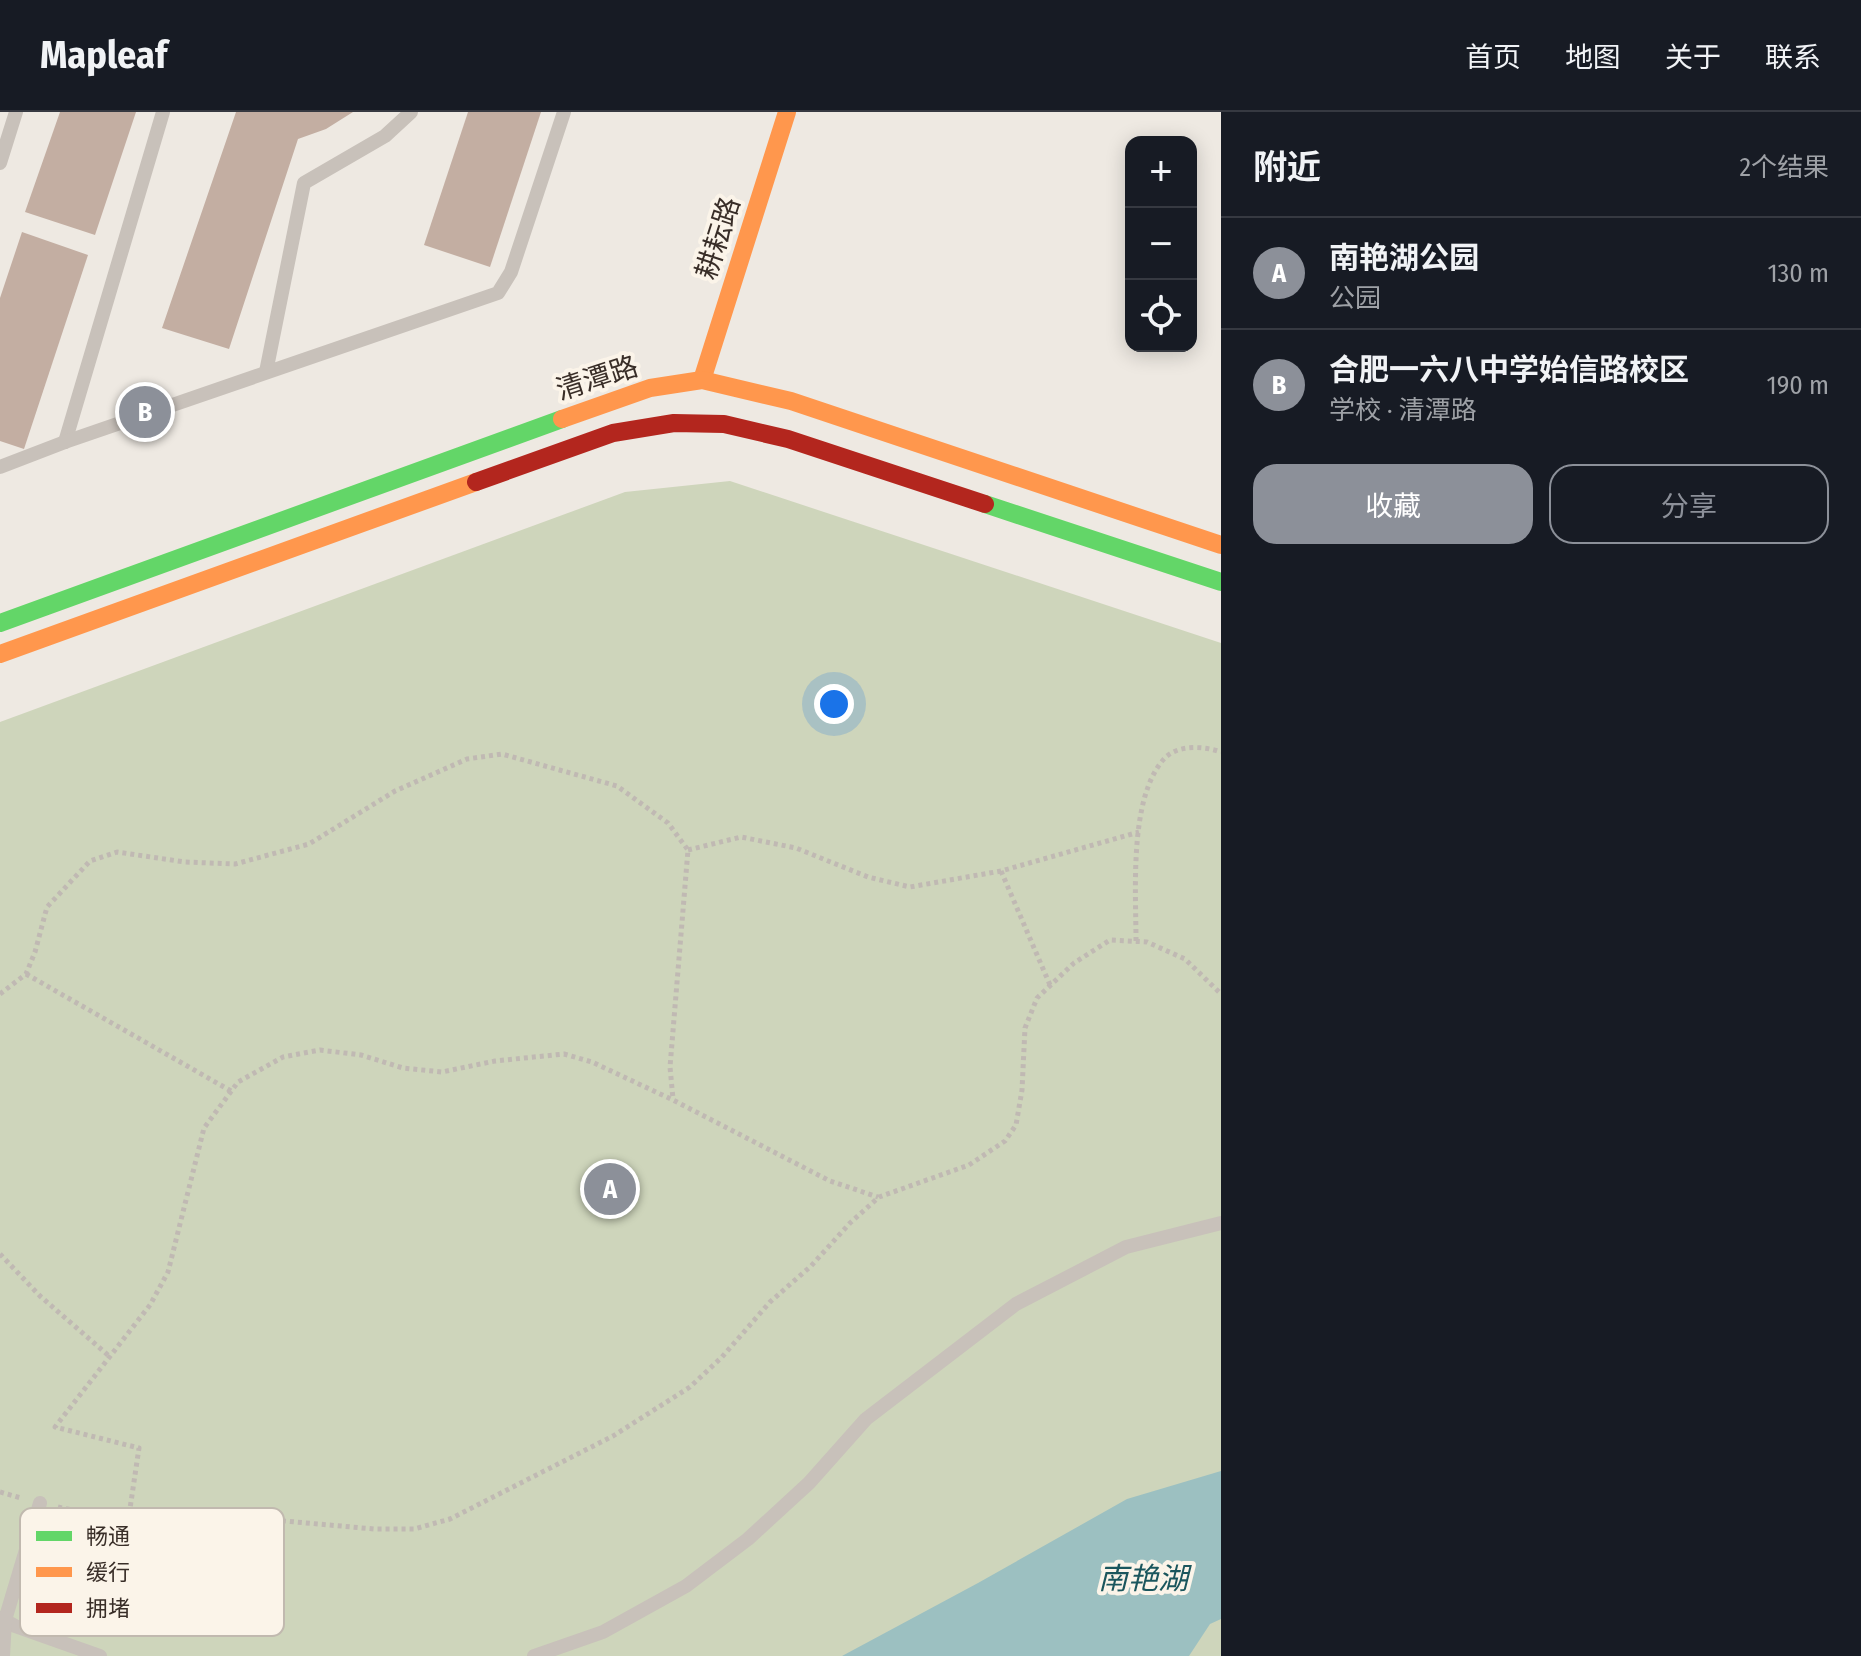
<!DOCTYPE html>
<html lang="zh">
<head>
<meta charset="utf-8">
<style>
  :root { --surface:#171b24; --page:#242831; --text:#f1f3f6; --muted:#9ea1a6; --line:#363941; --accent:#8c9099 }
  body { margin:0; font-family:"Fira Sans Condensed","Noto Sans SC",sans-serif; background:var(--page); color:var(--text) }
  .controls { position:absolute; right:24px; top:24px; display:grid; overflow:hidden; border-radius:16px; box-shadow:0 4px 20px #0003 }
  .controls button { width:72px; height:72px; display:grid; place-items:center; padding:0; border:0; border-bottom:2px solid var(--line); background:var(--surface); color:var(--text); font:40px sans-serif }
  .you { position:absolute; left:834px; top:592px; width:28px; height:28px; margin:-20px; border:6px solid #fff; border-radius:50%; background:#1a73e8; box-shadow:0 0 0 12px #1a73e833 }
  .badge { display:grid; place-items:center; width:52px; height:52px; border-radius:50%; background:var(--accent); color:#fff; font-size:26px; font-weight:700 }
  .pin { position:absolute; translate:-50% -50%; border:4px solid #fff; box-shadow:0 2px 8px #0006 }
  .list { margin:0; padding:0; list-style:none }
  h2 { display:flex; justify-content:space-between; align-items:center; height:104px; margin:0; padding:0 32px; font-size:34px }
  h2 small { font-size:26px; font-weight:400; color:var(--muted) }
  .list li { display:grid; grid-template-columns:52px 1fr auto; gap:24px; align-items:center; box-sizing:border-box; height:112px; padding:0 32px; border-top:2px solid var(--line) }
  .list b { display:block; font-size:30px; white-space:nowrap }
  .list p { margin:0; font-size:26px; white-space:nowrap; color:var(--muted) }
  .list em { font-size:26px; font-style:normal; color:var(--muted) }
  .actions { display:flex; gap:16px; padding:24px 32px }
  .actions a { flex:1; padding:18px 0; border:2px solid var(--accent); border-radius:24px; text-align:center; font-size:28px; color:var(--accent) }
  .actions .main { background:var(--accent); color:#fff }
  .icon { flex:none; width:44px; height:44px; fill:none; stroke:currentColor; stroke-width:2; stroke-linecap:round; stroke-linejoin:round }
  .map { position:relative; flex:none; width:1221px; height:1544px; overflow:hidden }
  header { display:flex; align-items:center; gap:48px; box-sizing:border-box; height:112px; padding:0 40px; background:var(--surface); border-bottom:2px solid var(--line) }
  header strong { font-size:38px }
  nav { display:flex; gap:44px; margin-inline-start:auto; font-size:28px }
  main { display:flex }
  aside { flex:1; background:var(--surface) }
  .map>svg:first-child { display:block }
  .green { fill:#ced5bb }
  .water { fill:#9cc0c1 }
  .building { fill:#c3aea2 }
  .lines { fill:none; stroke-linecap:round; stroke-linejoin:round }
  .path { stroke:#c0b9b3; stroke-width:5; stroke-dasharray:4 4; stroke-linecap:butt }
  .lane { stroke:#c8c1ba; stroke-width:14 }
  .fast { stroke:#63d668; stroke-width:18 }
  .slow { stroke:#ff974d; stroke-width:18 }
  .jam { stroke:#b3261e; stroke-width:18 }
  .labels { text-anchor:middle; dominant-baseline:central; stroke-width:8; stroke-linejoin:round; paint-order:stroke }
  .street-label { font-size:28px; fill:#392e28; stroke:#fbf4e9 }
  .water-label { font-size:30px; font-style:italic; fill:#1b565d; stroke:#fbf4e9 }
  .key { fill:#fbf4e9; stroke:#c1b9af; stroke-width:2 }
  .key-label { font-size:22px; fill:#392e28 }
</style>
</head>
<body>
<header>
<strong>Mapleaf</strong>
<nav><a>首页</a><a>地图</a><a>关于</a><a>联系</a></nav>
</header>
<main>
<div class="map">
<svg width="1221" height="1544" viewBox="0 0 1221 1544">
  <rect width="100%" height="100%" fill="#eee9e2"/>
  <path class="green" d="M730 369 1221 531V1544H0V610L625 380Z"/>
  <path class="water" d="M1221 1359V1507L1210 1512 1189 1544H842L978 1471 1127 1387Z"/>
  <g class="building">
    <path d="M60 0H136L95 123 25 100Z"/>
    <path d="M236 0H353L326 17 298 27 229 237 162 216Z"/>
    <path d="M468 0H541L490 155 424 133Z"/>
    <path d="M22 120 88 143 24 337 0 329V186Z"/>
  </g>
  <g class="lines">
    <g class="path">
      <path d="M688 738 741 725 796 736 868 765 910 775 1001 759 1139 720"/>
      <path d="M1001 759 1050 873"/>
      <path d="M1136 829C1136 779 1129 688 1163 648 1176 632 1204 634 1221 640"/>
      <path d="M26 862 231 979"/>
      <path d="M0 882 26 862 35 840 47 795 90 749 117 740 185 750 235 752 309 732 395 679 467 647 502 642 617 674 668 711 688 738 670 955 673 987"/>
      <path d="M0 1142 40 1184 109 1244"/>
      <path d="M0 1380 21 1386"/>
      <path d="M58 1395 198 1425 221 1420 239 1407 251 1406 374 1417H414L450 1407 613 1324 690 1275 722 1245 770 1190 811 1154 850 1111 879 1085 969 1053 1005 1029 1016 1013 1022 978 1025 916 1037 886 1074 851 1110 828 1147 830 1185 847 1221 882"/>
      <path d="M128 1410 139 1336 55 1315 150 1193 168 1160 204 1016 238 970 283 945 320 938 361 943 403 956 442 960 495 949 564 942 592 950 673 988 830 1069 878 1085"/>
    </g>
    <g class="lane">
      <path d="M0 51 16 0"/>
      <path d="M266 260 304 71 385 24 411 0"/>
      <path d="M65 330 163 0"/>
      <path d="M0 355 65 330 498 181 511 160 564 0"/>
      <path d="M0 1506 15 1514 100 1544"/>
      <path d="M3 1544 5 1508 40 1391"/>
      <path d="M534 1544 603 1520 686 1474 748 1427 809 1371 866 1307 1016 1192 1126 1135 1221 1111"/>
    </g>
    <g class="fast">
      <path d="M985 392 1221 470"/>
      <path d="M0 511 562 307"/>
    </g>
    <g class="slow">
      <path d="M702 268 787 0"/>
      <path d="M562 307 650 276 702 268 791 289 1221 433"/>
      <path d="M0 542 476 370"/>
    </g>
    <path class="jam" d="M476 370 613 321 674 311 724 312 788 327 985 392"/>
  </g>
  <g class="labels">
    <g class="street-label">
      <text transform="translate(718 126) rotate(-72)">耕耘路</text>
      <text transform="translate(597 266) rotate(-18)">清潭路</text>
    </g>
    <g class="water-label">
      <text x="1143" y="1467">南艳湖</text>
    </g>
  </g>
  <rect x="20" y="1396" width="264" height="128" rx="12" class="key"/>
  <rect x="36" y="1419" width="36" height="10" fill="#63d668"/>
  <rect x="36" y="1455" width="36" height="10" fill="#ff974d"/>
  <rect x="36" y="1491" width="36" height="10" fill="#b3261e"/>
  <g class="key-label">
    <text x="86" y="1432">畅通</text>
    <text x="86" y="1468">缓行</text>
    <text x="86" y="1504">拥堵</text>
  </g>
</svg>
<div class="controls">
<button>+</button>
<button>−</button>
<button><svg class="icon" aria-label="locate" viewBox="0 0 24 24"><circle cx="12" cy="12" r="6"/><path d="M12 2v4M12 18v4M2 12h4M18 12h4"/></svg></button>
</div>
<div class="you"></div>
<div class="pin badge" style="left:610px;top:1077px">A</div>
<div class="pin badge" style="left:145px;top:300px">B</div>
</div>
<aside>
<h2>附近<small>2个结果</small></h2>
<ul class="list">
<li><span class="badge">A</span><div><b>南艳湖公园</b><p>公园</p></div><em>130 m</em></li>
<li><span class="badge">B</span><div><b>合肥一六八中学始信路校区</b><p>学校 · 清潭路</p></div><em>190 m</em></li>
</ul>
<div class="actions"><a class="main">收藏</a><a>分享</a></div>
</aside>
</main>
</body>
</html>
